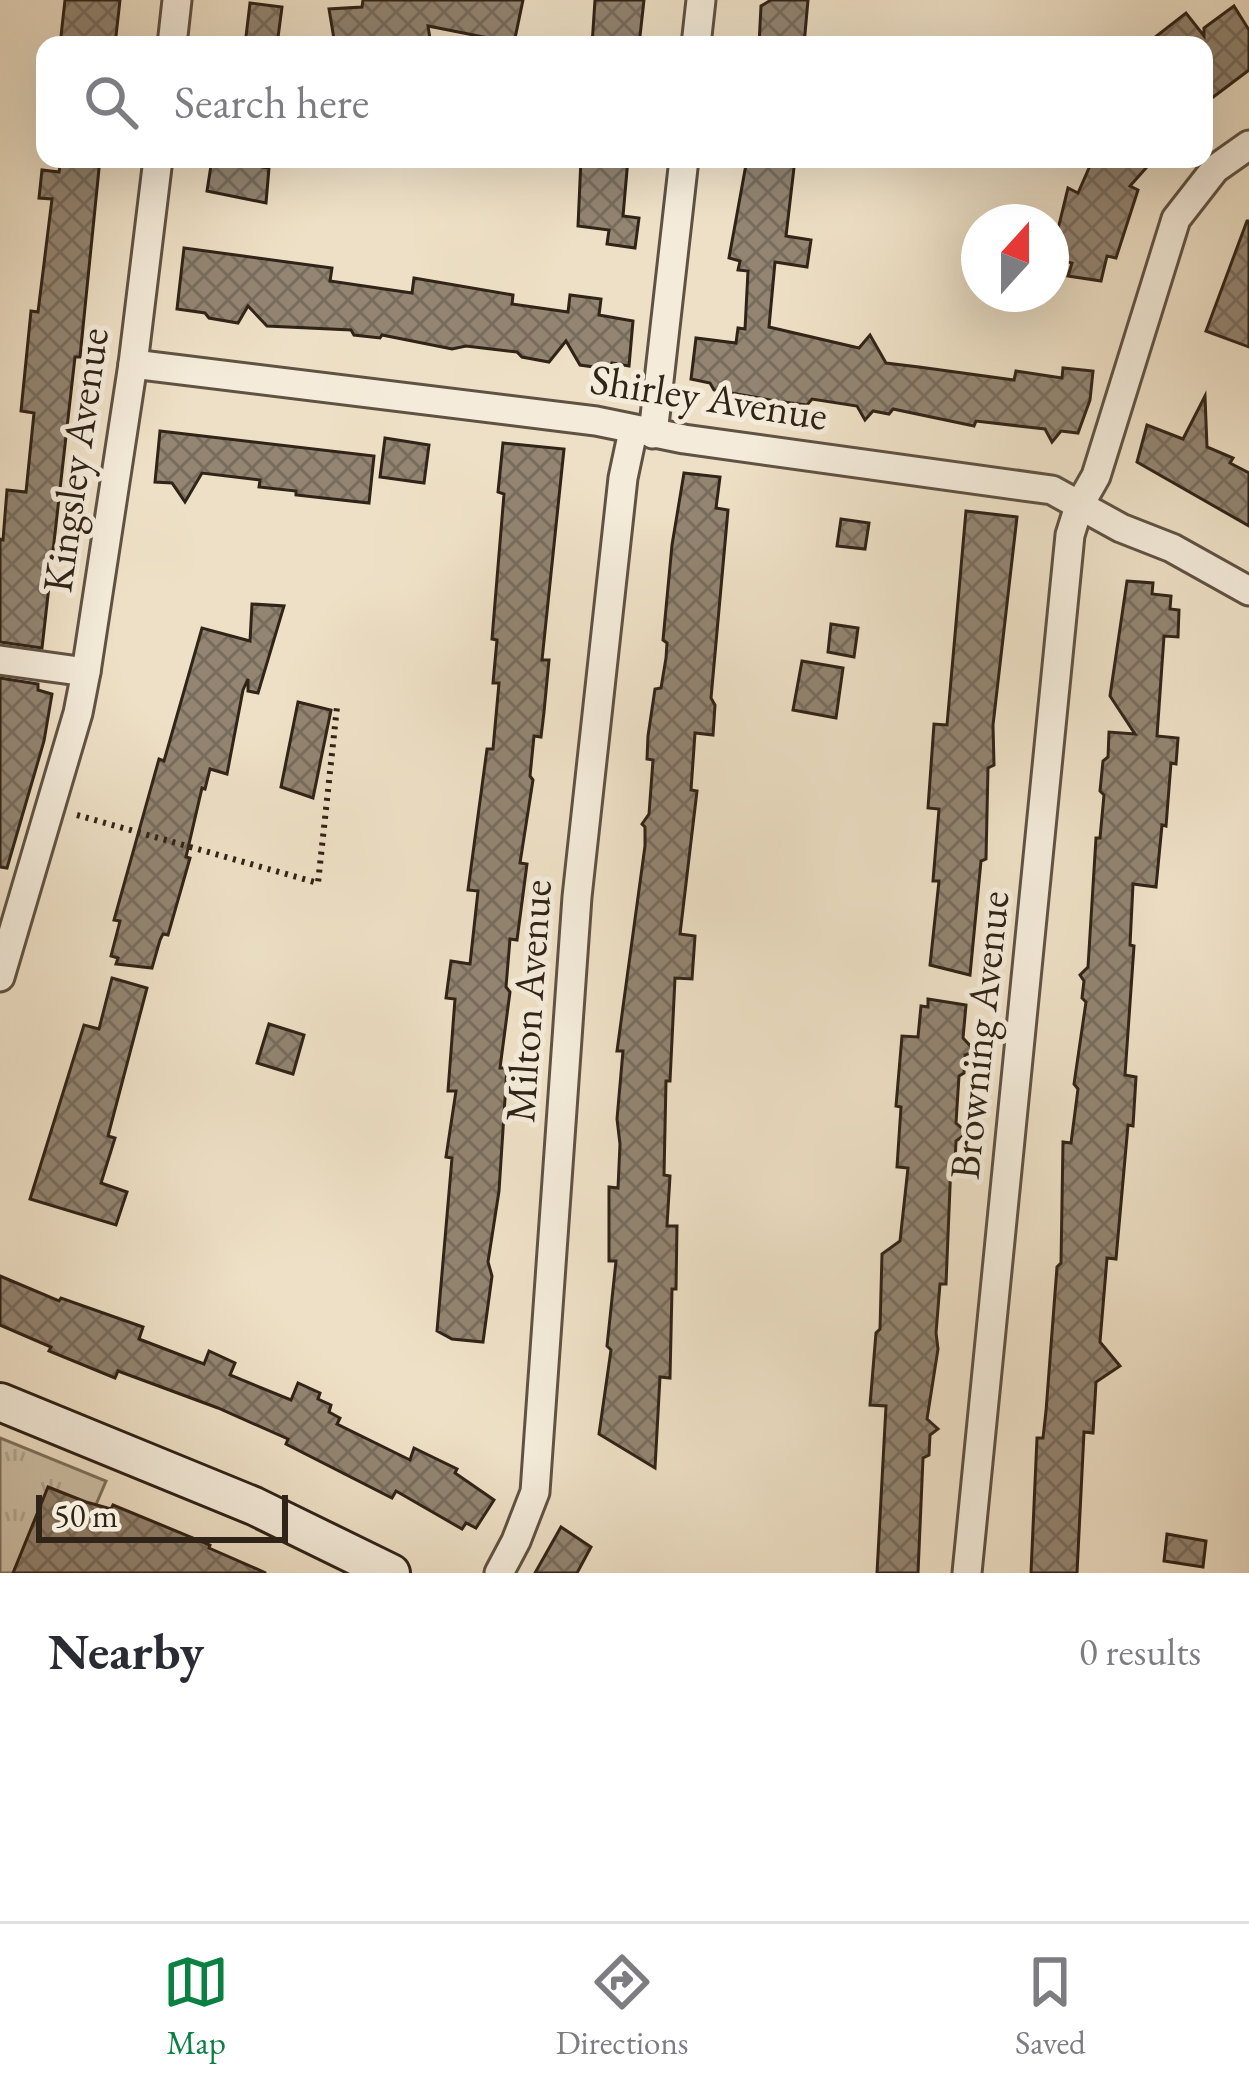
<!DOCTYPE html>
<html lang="en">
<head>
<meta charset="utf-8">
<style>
  :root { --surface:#fff; --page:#f7f7f7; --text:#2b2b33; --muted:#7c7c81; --line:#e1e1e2; --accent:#0b8043 }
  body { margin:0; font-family:"EB Garamond",serif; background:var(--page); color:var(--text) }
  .compass { position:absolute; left:961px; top:204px; width:108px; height:108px; border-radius:50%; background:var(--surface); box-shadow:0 12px 48px #0002; rotate:21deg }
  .scale { position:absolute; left:36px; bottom:30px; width:252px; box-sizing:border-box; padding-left:12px; border:6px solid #302317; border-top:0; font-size:33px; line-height:42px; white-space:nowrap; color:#302317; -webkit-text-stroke:9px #f4ebda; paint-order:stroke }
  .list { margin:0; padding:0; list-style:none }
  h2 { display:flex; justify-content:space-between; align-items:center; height:156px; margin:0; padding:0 48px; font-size:51px }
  h2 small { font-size:39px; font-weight:400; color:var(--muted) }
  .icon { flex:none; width:66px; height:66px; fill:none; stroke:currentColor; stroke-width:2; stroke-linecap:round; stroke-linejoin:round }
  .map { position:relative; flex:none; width:1249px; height:1573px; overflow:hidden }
  .search { position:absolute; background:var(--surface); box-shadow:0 12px 48px #0002; left:36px; right:36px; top:36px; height:132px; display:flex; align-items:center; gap:30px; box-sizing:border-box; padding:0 42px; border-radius:24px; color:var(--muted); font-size:45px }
  .sheet { height:348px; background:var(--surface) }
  nav { display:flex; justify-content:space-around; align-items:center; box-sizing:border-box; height:168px; border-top:3px solid var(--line); background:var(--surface); font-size:33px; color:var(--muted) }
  nav a { display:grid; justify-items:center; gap:6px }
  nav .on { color:var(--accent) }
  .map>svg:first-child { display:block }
  .grass { fill:url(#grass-tufts); stroke:#7f7260; stroke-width:3 }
  .building { fill:url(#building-cross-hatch); stroke:#302317; stroke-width:3 }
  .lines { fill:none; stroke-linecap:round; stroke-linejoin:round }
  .street-casing { stroke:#605243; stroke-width:33 }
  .secondary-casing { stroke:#302317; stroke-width:42 }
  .path { stroke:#302317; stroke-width:6; stroke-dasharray:3 6; stroke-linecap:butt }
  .street { stroke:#f4ebda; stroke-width:27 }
  .secondary { stroke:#f4ebda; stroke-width:36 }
  .labels { text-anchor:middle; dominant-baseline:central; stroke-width:10; stroke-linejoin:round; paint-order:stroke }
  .street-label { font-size:42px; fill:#302317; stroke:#f4ebda }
</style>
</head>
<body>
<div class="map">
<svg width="1249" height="1573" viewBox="0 0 1249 1573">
  <defs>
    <pattern id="grass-tufts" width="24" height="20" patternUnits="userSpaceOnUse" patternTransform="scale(3)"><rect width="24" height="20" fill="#cec0a8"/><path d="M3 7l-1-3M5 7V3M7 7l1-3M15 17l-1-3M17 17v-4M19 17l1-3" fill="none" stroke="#b1a590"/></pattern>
    <pattern id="building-cross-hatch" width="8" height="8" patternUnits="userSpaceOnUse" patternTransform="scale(3)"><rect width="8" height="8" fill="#938572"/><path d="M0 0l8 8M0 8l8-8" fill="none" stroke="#786c5d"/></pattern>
  </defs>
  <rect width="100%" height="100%" fill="#eee0c6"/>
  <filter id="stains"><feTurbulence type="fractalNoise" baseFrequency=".00167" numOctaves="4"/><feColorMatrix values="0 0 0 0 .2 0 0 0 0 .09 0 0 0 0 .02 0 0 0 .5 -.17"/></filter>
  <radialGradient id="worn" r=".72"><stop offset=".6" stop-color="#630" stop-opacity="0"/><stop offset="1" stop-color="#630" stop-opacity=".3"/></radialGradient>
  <path class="grass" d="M0 1438 106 1481 67 1573H0Z"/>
  <g class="building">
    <path d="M65 0H120L115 45H60Z"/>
    <path d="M363 0H523L514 43 428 26 431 45H335L329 9 362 7Z"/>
    <path d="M595 0H644L639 45H592Z"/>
    <path d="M771 0H808L804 45H759L761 6Z"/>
    <path d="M250 3 282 7 277 45H245Z"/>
    <path d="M1234 6 1249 30V70L1204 104V45H1145L1186 13 1204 36V28Z"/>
    <path d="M61 159H100L80 357H75L42 648 0 642V539L3 540 7 490 26 492 34 413 21 411 31 311 38 312 52 199 39 198 42 170 59 172Z"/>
    <path d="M212 159H262V167L269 168 266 203 207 191Z"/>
    <path d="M581 159H628L623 216 639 218 635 248 607 244 609 230 578 226Z"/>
    <path d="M747 159H795L786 236 811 240 807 267 775 262 769 327 859 348 870 335 886 363 919 367 1014 380 1016 371 1062 378 1063 368 1093 371 1090 400 1078 433 1061 431 1052 442 1045 429 976 421 974 426 893 409 889 414 873 411 865 420 857 406 812 399 807 405 776 401 714 390 710 383 691 379 696 338 736 343 738 328 745 329 748 271 738 270 740 261 729 258Z"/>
    <path d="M1093 159H1154L1130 186 1138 190 1116 258 1107 256 1101 281 1068 276 1072 263 1051 258 1068 188 1078 193Z"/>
    <path d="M1247 221H1249V347L1206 331Z"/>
    <path d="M184 248 332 268 330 281 412 293 414 278 513 295 512 304 568 312 570 295 601 299 599 315 633 321 629 366 612 363 609 369 580 365 566 341 549 362 522 357 517 352 466 346 452 349 382 335 380 338 354 335 351 330 267 326 248 306 238 323 209 318 205 313 177 309Z"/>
    <path d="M1205 396 1207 447 1233 458 1230 463 1249 473V526L1137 462 1147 425 1183 439Z"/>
    <path d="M160 431 374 456 369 503 296 495V491L259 487 260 480 202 473 185 502 172 483 155 482Z"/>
    <path d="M385 438 429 445 424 483 380 477Z"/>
    <path d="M503 443 564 449 542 660H549L544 712 541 737 534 736 530 776 533 780 520 863 527 864 517 940 510 939 506 987 510 992 500 1068H507L499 1191 488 1262 492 1276 483 1342 452 1339 437 1331 452 1158 446 1157 456 1091H448L455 999 446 998 451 961 470 964 478 891 468 890 487 749H493L499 683H493L497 640 492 639 504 494 498 492Z"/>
    <path d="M684 473 720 477 716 508 728 510 711 698 715 705 713 735 695 733 691 790 697 791 680 934 695 936 692 979 675 978 670 1081H666L664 1175 670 1176 667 1226H677L676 1289H672L670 1378 660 1377 655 1468 599 1434 611 1350 607 1346 616 1261H609V1187L618 1188 620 1144 617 1119 623 1051H617L645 846V827L642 824 649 814 653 760 647 759 648 736 655 689 661 688 666 658 667 643 663 640 672 545Z"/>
    <path d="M966 511 1017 517 993 725 994 765 988 768 986 859 981 861 970 975 930 965 939 881H933L939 809 928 808 934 724 947 725Z"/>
    <path d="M841 519 869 523 865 549 837 546Z"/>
    <path d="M1127 581 1153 583 1152 594 1171 596 1170 609 1179 610 1178 637 1164 636 1157 736 1178 738 1176 764 1171 763 1166 826 1162 825 1156 887 1133 884 1130 945 1134 946 1125 1075 1136 1077 1133 1126 1128 1125 1116 1259 1107 1258 1100 1342 1120 1366 1096 1382 1093 1433 1084 1432 1077 1573H1031L1037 1438H1043L1046 1411 1057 1267 1061 1263 1063 1142 1071 1143 1078 1089 1074 1084 1086 1002 1082 998 1084 981 1080 975 1088 967 1096 838H1100L1104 795 1100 791 1103 761 1108 757 1109 732 1135 734 1110 696Z"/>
    <path d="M252 604 284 606 258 693 248 691V679L243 690 227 774 210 769 205 789 202 788 186 857 190 858 168 935 163 934 160 940 152 968 116 964 118 958 111 956 120 921 114 920 159 759 164 761 202 628 250 641Z"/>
    <path d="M831 624 858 628 854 657 828 652Z"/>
    <path d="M802 661 843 668 836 718 793 710Z"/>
    <path d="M0 678 38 684V690L52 694 44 741 7 868 0 867Z"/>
    <path d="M298 702 331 710 313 798 281 787Z"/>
    <path d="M112 978 147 988 108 1136 115 1138 101 1183 127 1192 116 1225 30 1199 84 1025 99 1029Z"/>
    <path d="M928 999 966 1005 963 1038 975 1051 965 1055 964 1073 959 1076 956 1123 967 1133 956 1141 955 1161 951 1163 946 1284H940L936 1333 938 1349 927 1419 938 1429 930 1435 929 1455 923 1458 918 1573H877L886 1406 870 1405 876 1333 880 1329 882 1254 900 1241 908 1168 897 1167 901 1107 896 1106 902 1036 918 1037 921 1006 928 1007Z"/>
    <path d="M269 1024 304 1035 293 1074 257 1063Z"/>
    <path d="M0 1276 59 1301 61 1298 143 1327 139 1339 204 1364 209 1351 235 1363 230 1375 291 1400 298 1383 320 1393 318 1399 331 1405 329 1412 340 1418 337 1424 410 1460 414 1448 457 1469 455 1473 494 1500 476 1528 466 1523 462 1529 396 1491 392 1498 286 1444 288 1439 218 1408 118 1371 115 1378 49 1351 51 1347 0 1325Z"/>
    <path d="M48 1487 86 1502 111 1509 113 1505 210 1545 209 1548 266 1573H13Z"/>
    <path d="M561 1527 591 1547 577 1573H535Z"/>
    <path d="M1167 1534 1206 1541 1203 1567 1164 1561Z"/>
  </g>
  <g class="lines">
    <defs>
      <g id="street">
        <path d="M172 45 177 0"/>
        <path d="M696 45 701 0"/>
        <path d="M133 364 596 421 684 439 1052 490 1121 528 1172 548 1249 591"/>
        <path d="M653 434 684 159"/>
        <path d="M0 660 86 672"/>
        <path d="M0 977 78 713 86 672 133 364 158 159"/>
        <path d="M499 1573 516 1541 535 1492 577 897 623 478 633 431"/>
        <path d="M967 1573 1070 535 1079 506 1096 476 1176 219 1215 169 1249 145"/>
      </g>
      <path id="secondary" d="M0 1402 254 1506 391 1573"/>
    </defs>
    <use href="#street" class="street-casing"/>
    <use href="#secondary" class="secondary-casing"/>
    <path class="path" d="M77 815 318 883 337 707"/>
    <use href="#street" class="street"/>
    <use href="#secondary" class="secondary"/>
  </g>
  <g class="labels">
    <g class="street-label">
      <text transform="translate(709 397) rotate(9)">Shirley Avenue</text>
      <text transform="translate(75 460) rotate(-82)">Kingsley Avenue</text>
      <text transform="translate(528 1001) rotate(-86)">Milton Avenue</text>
      <text transform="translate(979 1035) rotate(-84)">Browning Avenue</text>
    </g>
  </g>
  <rect width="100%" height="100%" filter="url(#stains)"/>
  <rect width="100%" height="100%" fill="url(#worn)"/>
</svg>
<svg class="compass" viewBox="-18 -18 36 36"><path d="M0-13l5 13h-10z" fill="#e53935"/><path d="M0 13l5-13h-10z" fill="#7c7c81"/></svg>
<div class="scale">50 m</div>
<div class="search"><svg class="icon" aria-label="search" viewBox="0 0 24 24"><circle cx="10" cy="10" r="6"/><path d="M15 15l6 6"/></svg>Search here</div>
</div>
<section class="sheet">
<h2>Nearby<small>0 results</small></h2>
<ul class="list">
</ul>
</section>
<nav>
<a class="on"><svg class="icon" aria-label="map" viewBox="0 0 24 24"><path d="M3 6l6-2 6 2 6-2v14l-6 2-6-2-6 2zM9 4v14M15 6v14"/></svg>Map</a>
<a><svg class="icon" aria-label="directions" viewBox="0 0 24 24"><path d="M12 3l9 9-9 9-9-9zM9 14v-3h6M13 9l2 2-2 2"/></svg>Directions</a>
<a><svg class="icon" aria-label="saved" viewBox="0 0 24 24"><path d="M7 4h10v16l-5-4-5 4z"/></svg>Saved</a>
</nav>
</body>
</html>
